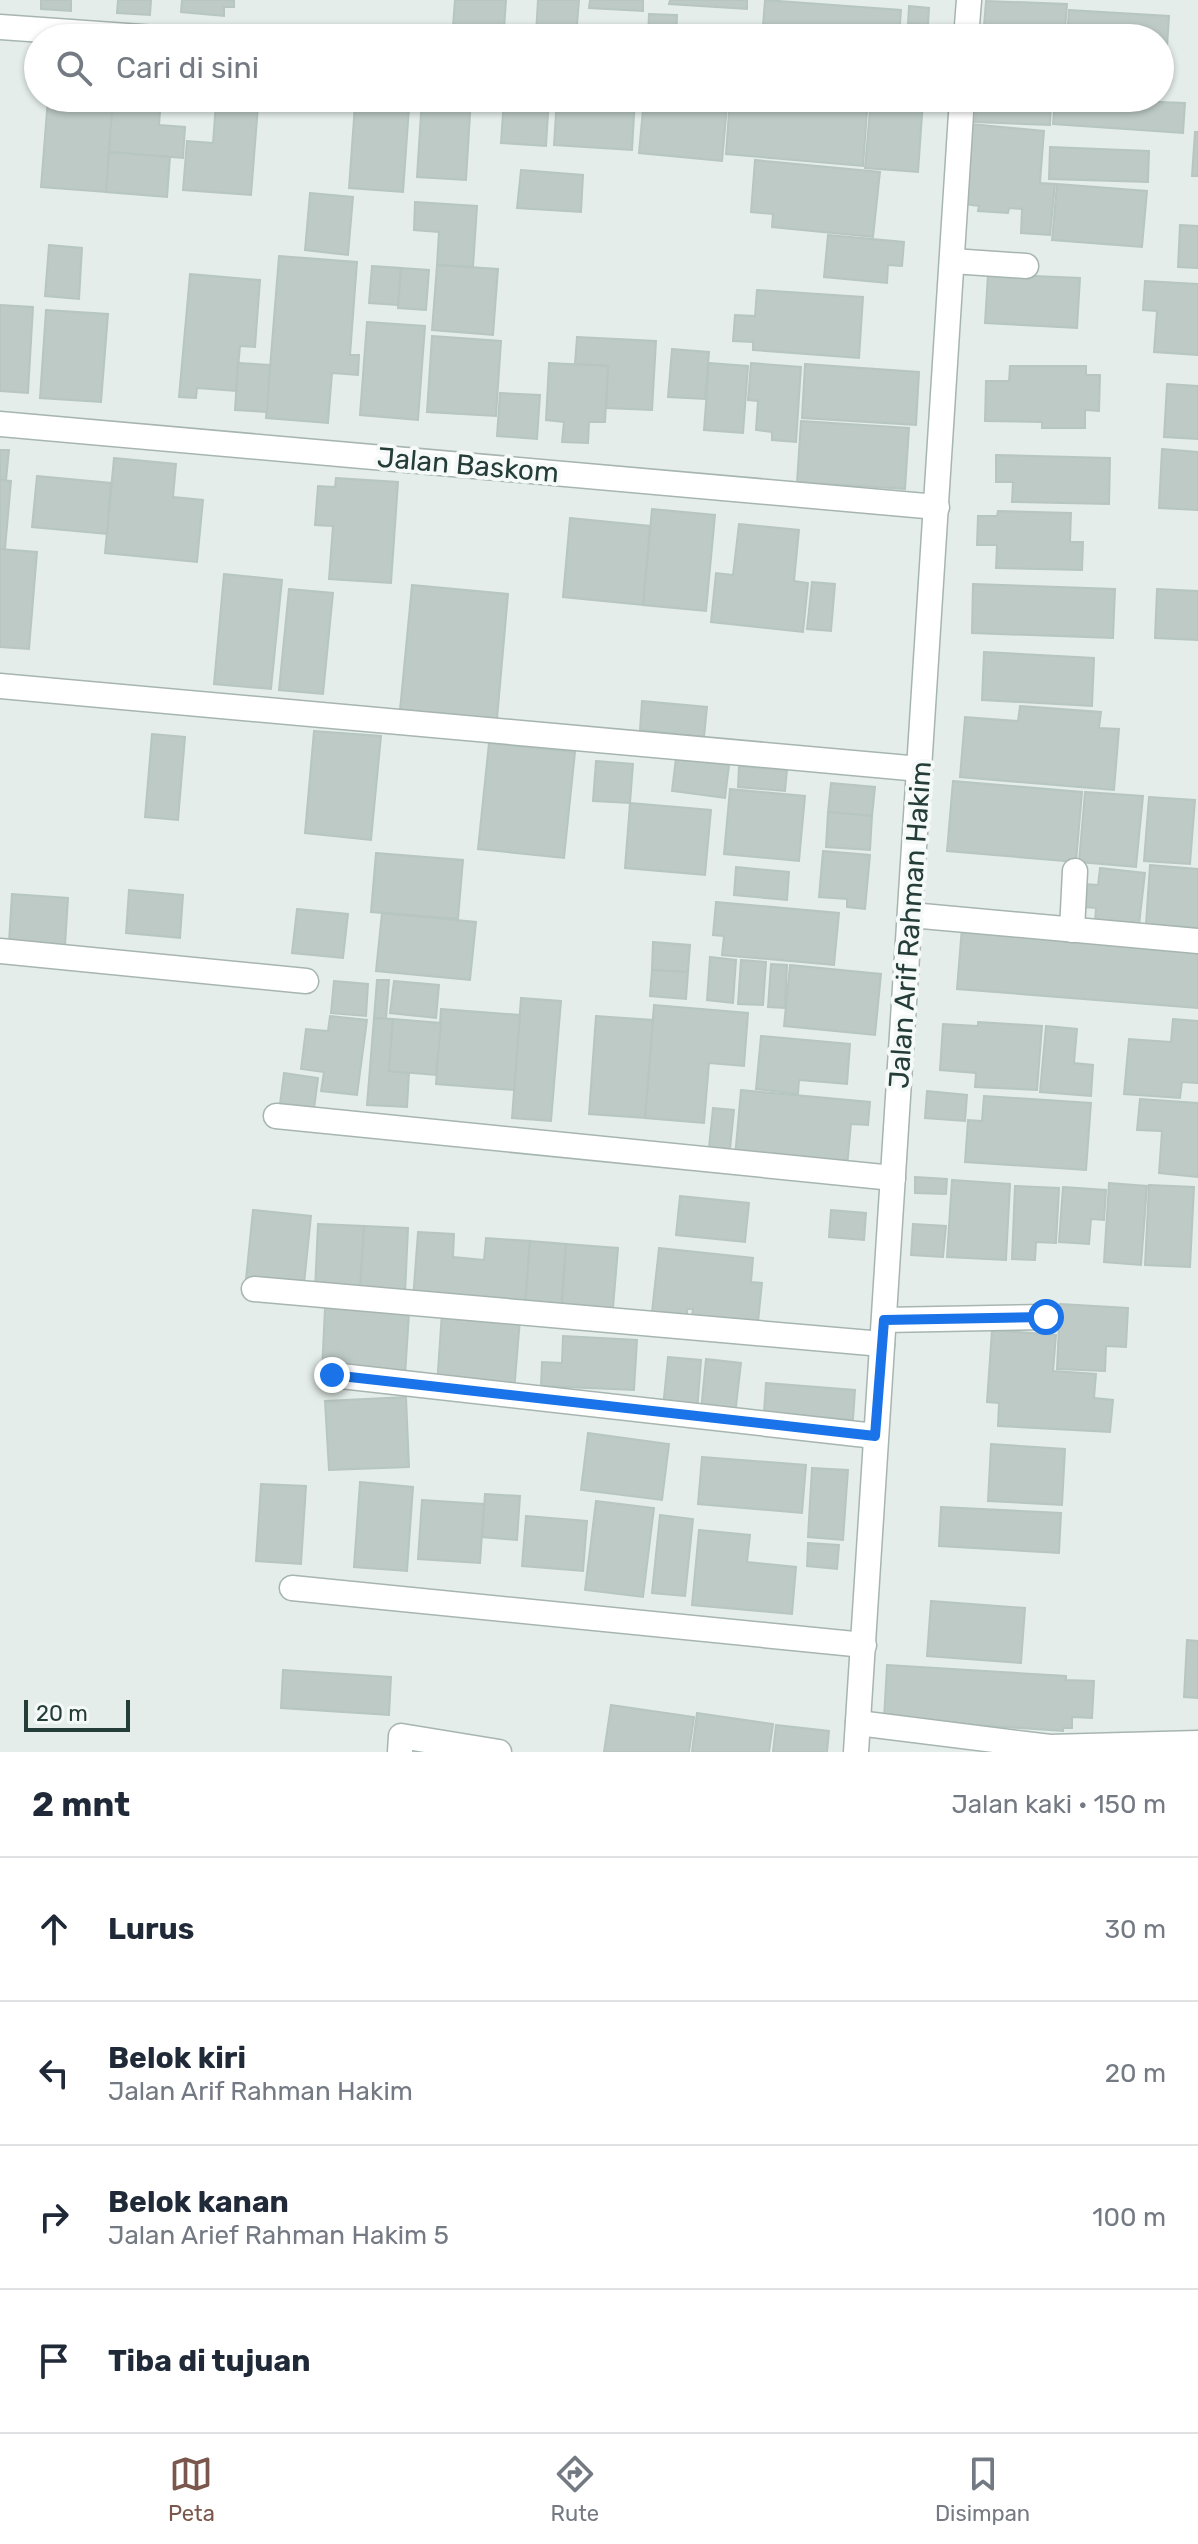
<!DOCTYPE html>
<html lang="id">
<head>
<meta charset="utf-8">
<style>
  :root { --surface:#fff; --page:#f2f2f3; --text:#1f2937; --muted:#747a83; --line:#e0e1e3; --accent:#7a564c }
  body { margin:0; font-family:Rubik,sans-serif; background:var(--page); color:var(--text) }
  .scale { position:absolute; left:24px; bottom:20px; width:106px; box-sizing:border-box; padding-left:8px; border:4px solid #253d38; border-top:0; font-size:22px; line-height:28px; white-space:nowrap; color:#253d38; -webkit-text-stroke:6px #f5f9f7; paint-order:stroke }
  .stop { position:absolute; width:24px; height:24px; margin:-18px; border:6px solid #1a73e8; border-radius:50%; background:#fff }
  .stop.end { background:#1a73e8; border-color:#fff; box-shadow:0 2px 8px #0008 }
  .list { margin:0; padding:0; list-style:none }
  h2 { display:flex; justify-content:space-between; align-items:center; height:104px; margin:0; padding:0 32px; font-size:34px }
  h2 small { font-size:26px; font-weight:400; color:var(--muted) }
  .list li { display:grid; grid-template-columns:52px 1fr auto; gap:24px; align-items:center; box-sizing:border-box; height:144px; padding:0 32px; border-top:2px solid var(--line) }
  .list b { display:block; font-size:30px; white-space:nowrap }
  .list p { margin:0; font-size:26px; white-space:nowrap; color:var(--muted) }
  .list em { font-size:26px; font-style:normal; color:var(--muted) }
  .icon { flex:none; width:44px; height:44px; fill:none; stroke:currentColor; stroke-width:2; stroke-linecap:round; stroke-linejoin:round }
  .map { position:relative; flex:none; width:1198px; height:1752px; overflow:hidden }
  .search { position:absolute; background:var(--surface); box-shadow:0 2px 6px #0004; left:24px; right:24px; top:24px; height:88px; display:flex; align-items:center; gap:20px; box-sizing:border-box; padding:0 28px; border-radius:44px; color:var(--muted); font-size:30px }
  .sheet { height:680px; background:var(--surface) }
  nav { display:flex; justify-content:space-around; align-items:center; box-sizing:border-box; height:112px; border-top:2px solid var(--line); background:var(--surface); font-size:22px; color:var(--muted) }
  nav a { display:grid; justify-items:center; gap:4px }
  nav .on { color:var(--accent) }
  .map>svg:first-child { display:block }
  .building { fill:#bdcac5; stroke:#b7c6c1; stroke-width:2 }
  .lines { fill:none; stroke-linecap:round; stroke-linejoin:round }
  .street-casing { stroke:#a7b5b0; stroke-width:27 }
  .street { stroke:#fff; stroke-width:24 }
  .route { stroke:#1a73e8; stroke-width:10 }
  .labels { text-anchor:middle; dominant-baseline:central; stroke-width:8; stroke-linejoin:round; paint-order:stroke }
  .street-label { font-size:28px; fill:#253d38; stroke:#f5f9f7 }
</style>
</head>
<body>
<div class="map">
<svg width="1198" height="1752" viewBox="0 0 1198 1752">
  <rect width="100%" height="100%" fill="#e4ede9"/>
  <g class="building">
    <path d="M41 0H71V11L41 9Z"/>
    <path d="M118 0H151L150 15 117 13Z"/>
    <path d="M182 0H234V7H224V16L181 12Z"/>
    <path d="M455 0H506L504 29 453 26Z"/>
    <path d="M538 0H579L576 37 536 34Z"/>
    <path d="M590 0H643V11L589 8Z"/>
    <path d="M670 0H747V9L669 4Z"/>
    <path d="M765 0 901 10 899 38H762Z"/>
    <path d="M986 1 1067 4 1065 30 984 26Z"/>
    <path d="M909 6 929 8 928 25 908 23Z"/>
    <path d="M1069 10 1169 16 1165 79H1160V38H1067Z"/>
    <path d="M649 14 677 15 676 38H648Z"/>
    <path d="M48 98 113 102 106 192 41 187Z"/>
    <path d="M113 98H161L159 125 185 127 183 158 109 152Z"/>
    <path d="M422 98H471L466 180 417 177Z"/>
    <path d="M504 98H549L546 146 501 143Z"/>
    <path d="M557 98H635L632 150 554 145Z"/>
    <path d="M644 98 727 106 722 161 639 153Z"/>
    <path d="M730 98H868L863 166 726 154Z"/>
    <path d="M871 98 923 101 918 172 865 168Z"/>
    <path d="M977 98H1051L1050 125 975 122Z"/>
    <path d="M1055 98 1185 103 1183 133 1053 124Z"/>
    <path d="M216 103 258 106 251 195 183 190 187 141 213 143Z"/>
    <path d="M355 104 409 108 403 192 349 188Z"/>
    <path d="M970 124 1044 131 1040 183 1055 184 1050 235 1021 233 1022 209 1009 208 1008 213 978 211 979 206 964 204Z"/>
    <path d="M1195 132H1198V176H1192Z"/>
    <path d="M1050 147 1149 151 1148 182 1049 179Z"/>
    <path d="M109 152 170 157 167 197 106 192Z"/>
    <path d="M755 160 880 172 873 237 772 227 773 214 751 212Z"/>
    <path d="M521 170 583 175 581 212 517 208Z"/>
    <path d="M1057 184 1147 191 1142 247 1052 240Z"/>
    <path d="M310 193 353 197 348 255 305 250Z"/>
    <path d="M415 202 477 206 473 267 437 265 439 232 414 230Z"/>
    <path d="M1180 225 1198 226V268L1178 267Z"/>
    <path d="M828 235 904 242 902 266 888 265 887 283 824 277Z"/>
    <path d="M49 245 82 248 79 299 45 296Z"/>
    <path d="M279 256 357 262 350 355H359L358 375 332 373 328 423 266 418Z"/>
    <path d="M437 265 498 269 493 335 432 330Z"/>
    <path d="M372 266 401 268 398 305 369 303Z"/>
    <path d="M401 268 429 270 426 310 398 308Z"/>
    <path d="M190 274 260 280 255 347 240 346 236 391 197 388 196 398 179 397Z"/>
    <path d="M988 274 1080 278 1077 328 985 323Z"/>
    <path d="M1145 281 1198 284V355L1154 352 1157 311 1143 310Z"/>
    <path d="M757 290 863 297 859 358 753 350V342L733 341 735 315 755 316Z"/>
    <path d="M0 305 33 307 28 393 0 391Z"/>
    <path d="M46 310 108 314 101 402 40 398Z"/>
    <path d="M367 322 425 326 418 420 360 415Z"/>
    <path d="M432 336 501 341 496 416 427 412Z"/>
    <path d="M577 337 656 341 652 410 606 408 608 366 575 364Z"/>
    <path d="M672 349 709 352 705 399 668 397Z"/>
    <path d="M238 363 270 365 267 412 235 410Z"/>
    <path d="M549 363 608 366 605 422H589L588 443 562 442 564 422 546 420Z"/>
    <path d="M709 363 748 366 743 433 704 430Z"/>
    <path d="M751 363 801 367 796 442 772 440V432L756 430 758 401 748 400Z"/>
    <path d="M805 364 919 372 916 425 802 418Z"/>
    <path d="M1010 366H1086V375H1100L1099 411 1085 410V428H1042V422L985 421 986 381H1009Z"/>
    <path d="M1167 384 1198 386V439L1164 437Z"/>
    <path d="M500 393 540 395 537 439 497 436Z"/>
    <path d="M801 421 909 428 905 489 797 482Z"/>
    <path d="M1162 449 1198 452V510L1159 508Z"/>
    <path d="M0 450H9L6 480H0Z"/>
    <path d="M996 455 1110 458 1109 504 1012 502 1013 482H996Z"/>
    <path d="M114 458 176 464 173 497 203 500 197 562 105 553Z"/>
    <path d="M37 476 111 483 107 534 32 527Z"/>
    <path d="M336 478 398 482 391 583 329 579 333 526 315 525 318 486 335 487Z"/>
    <path d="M0 480 11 481 5 549H0Z"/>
    <path d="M652 509 715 515 706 611 643 605Z"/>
    <path d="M998 511 1071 513 1070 542H1083L1082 570 996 568 997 545H977L978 516H997Z"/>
    <path d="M570 518 650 526 643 605 563 597Z"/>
    <path d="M739 524 799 530 794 581 808 583 803 632 711 622 716 573 733 575Z"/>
    <path d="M0 549 37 552 29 649 0 647Z"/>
    <path d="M224 574 282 580 271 689 214 684Z"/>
    <path d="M812 582 835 584 831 631 807 629Z"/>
    <path d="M973 584 1115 589 1113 638 972 633Z"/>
    <path d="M412 585 508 594 497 719 400 710Z"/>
    <path d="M289 589 333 593 323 694 279 690Z"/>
    <path d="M1157 589 1198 591V640L1155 638Z"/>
    <path d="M984 652 1094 658 1092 706 982 700Z"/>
    <path d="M642 701 707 707 704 737 640 730Z"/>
    <path d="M1020 706 1101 712 1099 728 1119 729 1114 790 960 777 965 717 1018 721Z"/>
    <path d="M314 731 381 736 371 840 305 833Z"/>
    <path d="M152 734 185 737 178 820 145 817Z"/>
    <path d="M489 743 575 752 564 858 478 849Z"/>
    <path d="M676 758 729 765 725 798 672 791Z"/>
    <path d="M596 761 633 764 630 803 593 801Z"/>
    <path d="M739 766 787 770 785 791 738 787Z"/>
    <path d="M953 781 1082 792 1076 862 947 851Z"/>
    <path d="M831 783 875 787 872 816 828 812Z"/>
    <path d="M730 789 805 796 799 861 724 854Z"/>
    <path d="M1085 792 1143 796 1136 867 1079 862Z"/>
    <path d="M1149 797 1195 800 1190 864 1144 861Z"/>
    <path d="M630 803 711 810 705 875 625 868Z"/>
    <path d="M828 812 872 816 870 850 826 847Z"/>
    <path d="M823 851 870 855 865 909 847 907V899L819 897Z"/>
    <path d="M376 853 463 860 458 919 371 912Z"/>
    <path d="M1150 865 1198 869V928L1146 924Z"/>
    <path d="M736 867 789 872 787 900 734 895Z"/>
    <path d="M1100 868 1145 873 1139 925 1095 920 1096 908 1083 907 1086 884 1098 885Z"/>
    <path d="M129 890 183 895 180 938 126 933Z"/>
    <path d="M12 894 68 898 65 946 9 942Z"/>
    <path d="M716 902 839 913 834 965 722 955 724 936 713 935Z"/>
    <path d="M297 909 348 914 343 958 292 953Z"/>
    <path d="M382 913 476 922 470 980 376 971Z"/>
    <path d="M962 927 1198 946V1008L957 989Z"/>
    <path d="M653 942 690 945 688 972 652 970Z"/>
    <path d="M710 957 736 960 733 1003 707 1000Z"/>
    <path d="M741 960 766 962 763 1005 738 1004Z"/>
    <path d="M771 964 787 965 785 1008 768 1007Z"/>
    <path d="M790 965 881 974 875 1035 784 1026Z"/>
    <path d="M652 970 688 972 686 999 650 996Z"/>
    <path d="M377 980H389L386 1018H374Z"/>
    <path d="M334 981 368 984 366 1016 331 1013Z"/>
    <path d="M394 981 439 985 436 1018 390 1013Z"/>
    <path d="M521 998 561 1001 551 1121 512 1118Z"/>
    <path d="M654 1005 748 1013 744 1066 709 1063 704 1123 645 1118Z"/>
    <path d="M441 1009 520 1015 514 1090 436 1084Z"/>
    <path d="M330 1016 367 1020 357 1095 321 1091 324 1072 301 1069 306 1029 328 1031Z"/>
    <path d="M596 1016 653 1020 645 1118 589 1114Z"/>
    <path d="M374 1018 393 1019 389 1071 409 1073 407 1107 367 1105Z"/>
    <path d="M393 1019 441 1023 436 1075 389 1071Z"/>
    <path d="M1173 1019 1198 1021V1083L1182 1082 1180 1098 1124 1094 1129 1039 1171 1042Z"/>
    <path d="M978 1022 1042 1026 1037 1090 975 1087 976 1073 940 1070 943 1024 978 1026Z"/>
    <path d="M1046 1026 1077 1029 1074 1063 1093 1065 1091 1096 1040 1092Z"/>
    <path d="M761 1036 850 1044 847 1084 799 1080 798 1094 756 1089Z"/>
    <path d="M284 1073 318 1078 314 1109 280 1104Z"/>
    <path d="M741 1090 870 1102 868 1125 851 1124 847 1167 735 1157Z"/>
    <path d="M927 1091 967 1095 965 1121 925 1118Z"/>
    <path d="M984 1096 1091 1103 1086 1170 965 1162 968 1120 982 1121Z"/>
    <path d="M1140 1099 1198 1103V1177L1159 1173 1162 1131 1137 1130Z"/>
    <path d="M713 1108 734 1110 729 1159 708 1157Z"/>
    <path d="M915 1177 947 1179 946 1194 915 1193Z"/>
    <path d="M952 1180 1010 1184 1006 1260 947 1257Z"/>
    <path d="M1109 1183 1147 1186 1141 1265 1104 1262Z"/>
    <path d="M1149 1185 1194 1187 1190 1267 1145 1265Z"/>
    <path d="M1015 1186 1059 1188 1056 1243 1036 1242 1035 1260 1012 1259Z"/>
    <path d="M1063 1187 1106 1190 1104 1220 1091 1219 1089 1244 1059 1242Z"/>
    <path d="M680 1196 749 1203 745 1242 676 1235Z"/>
    <path d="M253 1210 311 1216 304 1284 246 1279Z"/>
    <path d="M831 1210 866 1213 864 1240 829 1237Z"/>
    <path d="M318 1224 364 1226 360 1292 315 1290Z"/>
    <path d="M913 1224 946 1226 943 1257 911 1255Z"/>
    <path d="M364 1226 408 1228 405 1294 360 1292Z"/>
    <path d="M418 1232 454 1234 453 1257 484 1260 486 1238 530 1241 525 1307 413 1300Z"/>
    <path d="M530 1241 566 1244 561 1310 525 1307Z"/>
    <path d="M566 1244 618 1248 613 1308 562 1304Z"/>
    <path d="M659 1248 753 1258 751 1282 762 1283 758 1322 692 1316 693 1309H687V1316L652 1312Z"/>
    <path d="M1060 1304 1128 1308 1126 1347 1106 1346 1105 1371 1057 1369Z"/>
    <path d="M325 1308 409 1313 405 1376 322 1371Z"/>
    <path d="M442 1312 520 1319 514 1392 437 1385Z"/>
    <path d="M992 1330 1056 1335 1053 1371 1096 1374 1094 1398 1113 1400 1110 1432 998 1426 999 1403 987 1402Z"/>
    <path d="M563 1336 637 1340 634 1390 541 1386 542 1362 562 1363Z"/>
    <path d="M668 1357 701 1360 697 1412 663 1408Z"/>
    <path d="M706 1359 741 1363 735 1415 701 1411Z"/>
    <path d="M766 1383 855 1390 853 1420 764 1412Z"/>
    <path d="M406 1397 409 1467 329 1470 325 1401Z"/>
    <path d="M588 1433 669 1444 662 1500 581 1490Z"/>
    <path d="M991 1444 1065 1449 1062 1505 988 1501Z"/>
    <path d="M702 1457 806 1465 802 1513 698 1504Z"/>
    <path d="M812 1468 848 1470 843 1540 808 1537Z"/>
    <path d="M360 1482 413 1487 407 1571 354 1567Z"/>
    <path d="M261 1484 306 1486 301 1564 256 1561Z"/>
    <path d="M485 1494 520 1496 517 1540 482 1537Z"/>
    <path d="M422 1500 484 1504 480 1563 418 1559Z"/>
    <path d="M596 1501 654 1508 643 1597 585 1590Z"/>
    <path d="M941 1507 1061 1513 1059 1553 939 1546Z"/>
    <path d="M660 1515 693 1519 685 1596 652 1593Z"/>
    <path d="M526 1516 587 1521 583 1571 522 1566Z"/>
    <path d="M699 1530 750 1535 747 1562 796 1567 792 1614 692 1605Z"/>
    <path d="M808 1543 839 1545 837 1569 807 1566Z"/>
    <path d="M931 1601 1025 1608 1021 1663 927 1656Z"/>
    <path d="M1187 1640 1198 1641V1698L1184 1697Z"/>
    <path d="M887 1665 1066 1676V1680L1094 1681 1092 1718 1072 1717V1728H1063V1731L884 1719Z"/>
    <path d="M283 1670 391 1677 389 1715 281 1708Z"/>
    <path d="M611 1705 694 1717 689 1752H604Z"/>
    <path d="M697 1713 773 1724 769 1752H692Z"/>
    <path d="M776 1725 829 1731 827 1752H773Z"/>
  </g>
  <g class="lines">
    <defs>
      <g id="street">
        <path d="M0 27 156 38"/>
        <path d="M966 38 969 0"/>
        <path d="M952 261 1026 266"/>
        <path d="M0 424 937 507"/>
        <path d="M0 686 920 769"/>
        <path d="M911 915 1198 941"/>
        <path d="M1072 930 1075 871"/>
        <path d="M0 951 306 981"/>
        <path d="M276 1116 893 1178"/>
        <path d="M254 1289 882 1344"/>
        <path d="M884 1320 1046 1317"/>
        <path d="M332 1375 875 1436"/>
        <path d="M292 1588 864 1645"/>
        <path d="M858 1723 1050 1747 1198 1743"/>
        <path d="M400 1752 401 1736 499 1752"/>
        <path d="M856 1752 962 98"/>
      </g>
    </defs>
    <use href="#street" class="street-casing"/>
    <use href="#street" class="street"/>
  </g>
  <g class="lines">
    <path class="route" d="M332 1375 875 1436 884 1320 1046 1317"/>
  </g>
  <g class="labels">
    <g class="street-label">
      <text transform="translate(468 465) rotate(5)">Jalan Baskom</text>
      <text transform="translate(910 925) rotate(-86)">Jalan Arif Rahman Hakim</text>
    </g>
  </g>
</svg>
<div class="scale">20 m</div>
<div class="stop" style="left:1046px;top:1317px"></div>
<div class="stop end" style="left:332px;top:1375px"></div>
<div class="search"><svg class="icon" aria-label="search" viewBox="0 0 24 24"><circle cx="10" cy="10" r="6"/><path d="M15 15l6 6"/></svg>Cari di sini</div>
</div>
<section class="sheet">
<h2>2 mnt<small>Jalan kaki · 150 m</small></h2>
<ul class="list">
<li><svg class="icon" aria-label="ahead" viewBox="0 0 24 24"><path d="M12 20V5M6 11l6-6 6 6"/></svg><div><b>Lurus</b></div><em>30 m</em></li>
<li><svg class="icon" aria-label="left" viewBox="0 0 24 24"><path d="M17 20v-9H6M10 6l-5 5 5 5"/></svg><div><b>Belok kiri</b><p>Jalan Arif Rahman Hakim</p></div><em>20 m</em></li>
<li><svg class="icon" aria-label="right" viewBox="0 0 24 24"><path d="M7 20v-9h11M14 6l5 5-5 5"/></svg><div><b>Belok kanan</b><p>Jalan Arief Rahman Hakim 5</p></div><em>100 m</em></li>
<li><svg class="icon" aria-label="arrive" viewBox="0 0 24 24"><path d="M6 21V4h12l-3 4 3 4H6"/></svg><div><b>Tiba di tujuan</b></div></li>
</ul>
</section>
<nav>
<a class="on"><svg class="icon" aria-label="map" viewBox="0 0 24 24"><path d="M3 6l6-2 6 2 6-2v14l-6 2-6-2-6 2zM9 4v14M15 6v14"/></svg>Peta</a>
<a><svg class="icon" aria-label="directions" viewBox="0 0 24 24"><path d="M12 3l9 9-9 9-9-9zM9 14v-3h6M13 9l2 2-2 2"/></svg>Rute</a>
<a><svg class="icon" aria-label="saved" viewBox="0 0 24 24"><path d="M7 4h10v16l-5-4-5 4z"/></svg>Disimpan</a>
</nav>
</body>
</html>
